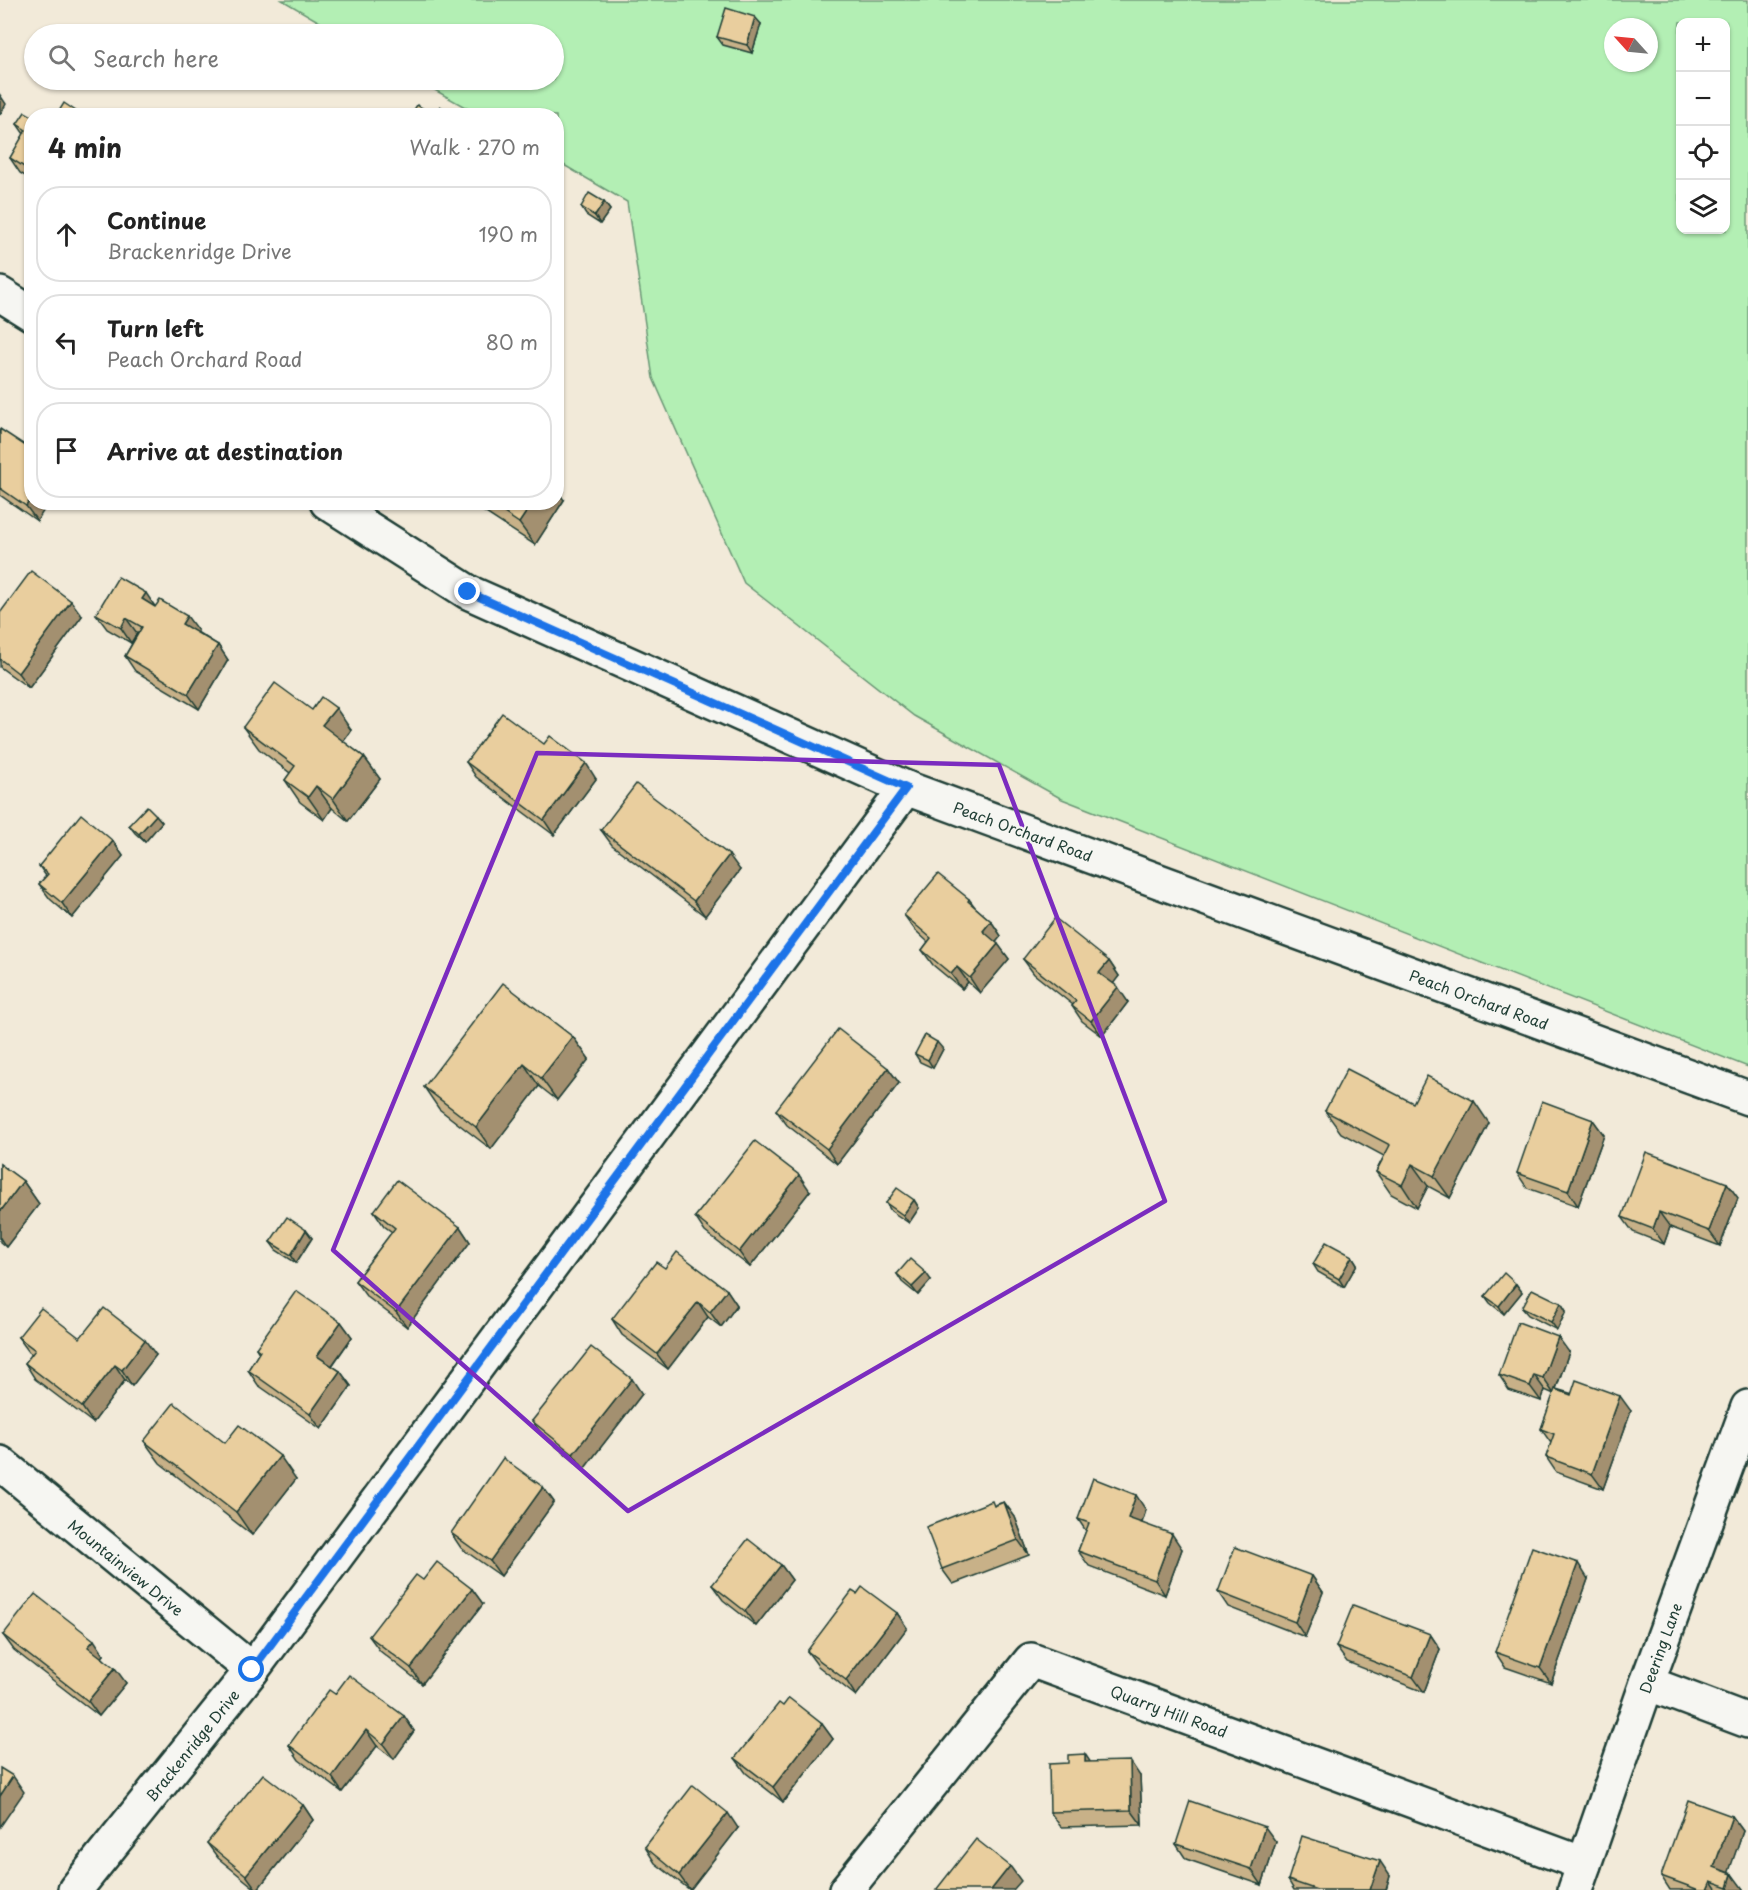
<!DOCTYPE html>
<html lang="en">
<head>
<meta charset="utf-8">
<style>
  :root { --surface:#fff; --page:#f6f6f6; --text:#222; --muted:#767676; --line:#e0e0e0 }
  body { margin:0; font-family:"Playpen Sans",sans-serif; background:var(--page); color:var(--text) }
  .controls { position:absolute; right:18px; top:18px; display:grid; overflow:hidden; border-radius:12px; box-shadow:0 2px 4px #0004 }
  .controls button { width:54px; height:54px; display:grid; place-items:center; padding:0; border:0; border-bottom:2px solid var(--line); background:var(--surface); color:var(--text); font:30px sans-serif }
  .compass { position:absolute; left:1604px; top:18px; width:54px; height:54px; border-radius:50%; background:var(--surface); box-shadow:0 2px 4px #0004; rotate:297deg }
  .stop { position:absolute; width:18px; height:18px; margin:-14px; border:4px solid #1a73e8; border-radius:50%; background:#fff }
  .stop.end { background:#1a73e8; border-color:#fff; box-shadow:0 2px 6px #0008 }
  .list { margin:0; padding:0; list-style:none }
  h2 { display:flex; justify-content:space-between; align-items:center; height:78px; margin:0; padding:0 24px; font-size:26px }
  h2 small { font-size:20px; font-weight:400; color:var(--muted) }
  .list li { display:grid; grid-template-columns:39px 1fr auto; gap:18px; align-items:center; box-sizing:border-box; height:96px; margin:0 12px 12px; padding:0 12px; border:2px solid var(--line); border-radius:24px }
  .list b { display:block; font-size:22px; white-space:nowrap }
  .list p { margin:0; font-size:20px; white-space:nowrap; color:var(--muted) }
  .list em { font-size:20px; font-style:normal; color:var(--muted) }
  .icon { flex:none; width:33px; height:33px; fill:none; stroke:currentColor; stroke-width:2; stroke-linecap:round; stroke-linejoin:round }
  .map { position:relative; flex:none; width:1748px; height:1890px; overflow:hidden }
  .search { position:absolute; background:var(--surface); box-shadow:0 2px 4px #0004; left:24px; top:24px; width:540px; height:66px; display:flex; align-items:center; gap:15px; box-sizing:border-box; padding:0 21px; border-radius:33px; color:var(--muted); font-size:22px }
  .panel { position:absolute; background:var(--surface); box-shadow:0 2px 4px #0004; left:24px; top:108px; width:540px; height:402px; border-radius:24px }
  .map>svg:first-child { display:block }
  .green { fill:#b3efb4; stroke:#699674; stroke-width:1.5; fill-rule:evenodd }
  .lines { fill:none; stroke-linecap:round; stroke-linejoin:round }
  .minor-casing { stroke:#1f3d34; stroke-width:38 }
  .minor { stroke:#f6f6f2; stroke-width:33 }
  .wall { fill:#c8b188; stroke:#1f3d34; stroke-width:1.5 }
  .shaded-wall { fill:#a3906f; stroke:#1f3d34; stroke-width:1.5 }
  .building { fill:#e9ce9e; stroke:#1f3d34; stroke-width:1.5 }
  .route { stroke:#1a73e8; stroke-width:8 }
  .marked { fill:none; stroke:#7b2cbf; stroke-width:4.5; stroke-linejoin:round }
  .labels { text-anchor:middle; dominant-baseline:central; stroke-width:4.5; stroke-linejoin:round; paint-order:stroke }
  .street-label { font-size:15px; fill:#1f3d34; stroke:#f6f6f2 }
</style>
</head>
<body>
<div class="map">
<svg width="1748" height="1890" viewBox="0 0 1748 1890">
  <rect width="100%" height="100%" fill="#f2ead9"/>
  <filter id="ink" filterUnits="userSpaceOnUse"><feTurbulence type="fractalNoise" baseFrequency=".0167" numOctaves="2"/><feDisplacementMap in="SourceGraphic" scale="12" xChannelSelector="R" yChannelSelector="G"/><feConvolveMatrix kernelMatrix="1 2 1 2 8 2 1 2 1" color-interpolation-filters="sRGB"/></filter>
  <g filter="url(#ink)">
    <path class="green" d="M282 0H1748V1067L1062 799 914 716 744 583 653 378 627 202 557 161 556 116 479 115 417 80H554V34H340ZM1680 22H1726V230H1680ZM1613 27H1649V63H1613Z"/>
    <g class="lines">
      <defs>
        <g id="minor">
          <path d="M0 294 32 314"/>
          <path d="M327 502 468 592 906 788 1748 1098"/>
          <path d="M0 1463 252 1670"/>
          <path d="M1647 1683 1748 1721"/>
          <path d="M75 1890 252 1670 906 788"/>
          <path d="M846 1890 1031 1660 1584 1864"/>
          <path d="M1575 1890 1647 1683 1748 1407"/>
        </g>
      </defs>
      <use href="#minor" class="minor-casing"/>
      <use href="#minor" class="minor"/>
    </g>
    <g class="wall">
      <path d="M761 24 752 53 723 45 717 37Z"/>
      <path d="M32 116V180L20 173 10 158 24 134 17 124Z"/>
      <path d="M604 202 610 210 600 224 586 215 581 207Z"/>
      <path d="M0 429 37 521 0 495Z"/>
      <path d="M564 500 535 545 469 502H556Z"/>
      <path d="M155 607 198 631 197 632 218 645 228 660 199 709 135 671 125 656 138 633 131 643 107 629 96 614Z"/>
      <path d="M0 613 82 616 29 688 0 667Z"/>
      <path d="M312 710 351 730 343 741 364 757 380 779 348 821 332 808 324 820 300 802 285 780 290 773 259 749 243 727Z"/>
      <path d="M544 744 596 779 554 835 476 777 466 762Z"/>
      <path d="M156 815 162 822 145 842 135 833 129 825Z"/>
      <path d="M601 830 740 870 705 916 612 845Z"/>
      <path d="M113 841 123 856 72 918 50 899 39 884 46 876 39 866Z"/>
      <path d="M969 899 975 907 991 921 1001 936 996 942 1009 959 980 993 968 982 962 989 933 965 922 950 928 942 915 930 904 915Z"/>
      <path d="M1023 959 1109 961 1119 976 1113 983 1128 1002 1102 1036 1082 1021 1072 1006 1073 1005 1034 974Z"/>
      <path d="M573 1037 589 1059 557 1100 539 1086 491 1149 439 1109 424 1087Z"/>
      <path d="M943 1049 933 1068 920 1062 915 1054Z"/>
      <path d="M888 1068 899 1083 837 1164 787 1125 776 1110Z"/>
      <path d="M1413 1103 1489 1123 1450 1198 1428 1186 1417 1208 1391 1194 1376 1172 1384 1156 1341 1133 1325 1111Z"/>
      <path d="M1593 1120 1604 1135 1578 1206 1527 1188 1517 1173Z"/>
      <path d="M0 1164 23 1181 39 1204 6 1247 0 1242Z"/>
      <path d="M1727 1183 1738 1198 1720 1246 1670 1227 1664 1244 1633 1232 1622 1217Z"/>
      <path d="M810 1191 750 1267 705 1232 695 1217Z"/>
      <path d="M914 1200 919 1208 909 1223 891 1211 886 1203Z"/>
      <path d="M374 1211 460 1227 470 1242 407 1327 366 1296 355 1281 392 1232 384 1226Z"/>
      <path d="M306 1230 312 1238 296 1263 276 1250 270 1242Z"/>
      <path d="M1352 1256 1357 1264 1344 1287 1318 1272 1313 1264Z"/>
      <path d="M665 1268 727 1290 737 1305 721 1327 708 1317 668 1369 622 1335 612 1319Z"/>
      <path d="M897 1274 931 1280 918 1295 902 1282Z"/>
      <path d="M1516 1284 1522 1292 1504 1314 1490 1303 1485 1296Z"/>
      <path d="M1561 1303 1566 1311 1557 1330 1528 1315 1522 1308Z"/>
      <path d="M341 1322 352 1337 332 1366 340 1371 351 1386 321 1429 258 1385 248 1370 259 1353 256 1348Z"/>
      <path d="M18 1337 80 1338 156 1355 132 1386 125 1380 93 1423 35 1379 25 1363 32 1354 29 1352Z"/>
      <path d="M1569 1352 1556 1389 1631 1411 1603 1489 1556 1472 1546 1457 1551 1443 1541 1429 1554 1394 1545 1390 1541 1401 1509 1390 1499 1375Z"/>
      <path d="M642 1394 584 1469 543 1436 532 1421Z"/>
      <path d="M144 1441 225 1443 296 1479 252 1535 160 1463Z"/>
      <path d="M543 1487 554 1502 501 1576 461 1548 451 1533Z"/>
      <path d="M1004 1502 1015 1517 1029 1555 953 1584 942 1569 995 1505Z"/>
      <path d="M1146 1510 1142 1523 1182 1549 1165 1595 1089 1566 1078 1551 1086 1531 1078 1519Z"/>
      <path d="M781 1565 792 1580 756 1626 723 1600 712 1585Z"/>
      <path d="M1312 1576 1323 1592 1305 1637 1228 1607 1218 1592Z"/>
      <path d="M1588 1579 1551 1683 1505 1667 1495 1652Z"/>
      <path d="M423 1580 472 1589 483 1604 422 1684 380 1651 369 1636Z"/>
      <path d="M897 1613 907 1628 856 1696 818 1666 807 1651Z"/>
      <path d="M1430 1634 1440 1649 1424 1692 1347 1662 1336 1647Z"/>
      <path d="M3 1635 104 1655 102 1657 126 1683 99 1716 14 1650Z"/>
      <path d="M335 1694 404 1716 414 1731 394 1759 377 1746 342 1792 299 1760 289 1745Z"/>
      <path d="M783 1706 822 1724 833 1739 783 1802 746 1773 735 1758Z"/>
      <path d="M1140 1776 1142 1825 1061 1827 1050 1812Z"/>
      <path d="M303 1805 313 1820 257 1890 218 1858 207 1843Z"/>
      <path d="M1732 1816 1743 1831 1728 1872 1743 1889V1890H1670L1661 1876Z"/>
      <path d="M738 1828 690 1890 655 1863 645 1847Z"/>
      <path d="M1276 1842 1262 1885 1186 1859 1176 1844Z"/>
      <path d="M1390 1876 1386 1890H1294L1288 1880Z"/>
    </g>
    <g class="shaded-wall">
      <path d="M755 17 761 24 752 53 747 45Z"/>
      <path d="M0 95 6 104 0 115Z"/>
      <path d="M604 202 610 210 600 224 595 216Z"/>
      <path d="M556 489 564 500 535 545 519 523 533 502H556Z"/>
      <path d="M32 497V502H49L37 521 26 506Z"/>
      <path d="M146 593 156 608 142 599Z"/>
      <path d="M71 601 82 616 29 688 18 673Z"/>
      <path d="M187 616 198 631 193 639 182 624Z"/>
      <path d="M126 618 137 633 131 643 121 628Z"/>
      <path d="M218 645 228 660 199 709 188 694Z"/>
      <path d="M336 708 351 730 338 748 322 725Z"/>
      <path d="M364 757 380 779 348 821 333 799Z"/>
      <path d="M586 763 596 779 554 835 544 820Z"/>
      <path d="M316 786 332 808 324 820 308 797Z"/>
      <path d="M156 815 162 822 145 842 139 834Z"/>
      <path d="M113 841 123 856 72 918 62 903Z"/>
      <path d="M729 855 740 870 705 916 694 901Z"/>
      <path d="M991 921 1001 936 993 946 983 931Z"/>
      <path d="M998 944 1009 959 980 993 970 978Z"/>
      <path d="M1109 961 1119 976 1110 988 1099 973Z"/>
      <path d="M957 967 968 982 962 989 951 974Z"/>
      <path d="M1118 987 1128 1002 1102 1036 1091 1021Z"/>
      <path d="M573 1037 589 1059 557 1100 541 1078Z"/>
      <path d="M937 1042 943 1049 933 1068 928 1060Z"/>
      <path d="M524 1064 539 1086 491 1149 476 1127Z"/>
      <path d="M888 1068 899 1083 837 1164 827 1149Z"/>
      <path d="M1474 1101 1489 1123 1450 1198 1434 1176Z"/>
      <path d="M1593 1120 1604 1135 1578 1206 1568 1191Z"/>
      <path d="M1412 1164 1428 1186 1417 1208 1402 1185Z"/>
      <path d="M799 1175 810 1191 750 1267 739 1252Z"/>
      <path d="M23 1181 39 1204 6 1247 0 1238V1212Z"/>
      <path d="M1727 1183 1738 1198 1720 1246 1709 1231Z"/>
      <path d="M914 1200 919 1208 909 1223 903 1215Z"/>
      <path d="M1659 1212 1670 1227 1664 1244 1653 1229Z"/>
      <path d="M460 1227 470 1242 407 1327 396 1312Z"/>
      <path d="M306 1230 312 1238 296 1263 291 1255Z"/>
      <path d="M1352 1256 1357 1264 1344 1287 1339 1279Z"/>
      <path d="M926 1273 931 1280 918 1295 912 1287Z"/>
      <path d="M1516 1284 1522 1292 1504 1314 1499 1306Z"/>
      <path d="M727 1290 737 1305 721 1327 710 1312Z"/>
      <path d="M698 1302 708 1317 668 1369 657 1354Z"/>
      <path d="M1561 1303 1566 1311 1557 1330 1551 1322Z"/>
      <path d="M341 1322 352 1337 328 1371 317 1356Z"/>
      <path d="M1558 1337 1569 1352 1554 1394 1543 1378Z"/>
      <path d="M145 1340 156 1355 132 1386 122 1370Z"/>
      <path d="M115 1365 125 1380 93 1423 82 1407Z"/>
      <path d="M340 1371 351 1386 321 1429 310 1414Z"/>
      <path d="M1534 1375 1545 1390 1541 1401 1530 1386Z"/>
      <path d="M632 1379 642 1394 584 1469 573 1454Z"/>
      <path d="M1620 1396 1631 1411 1603 1489 1592 1474Z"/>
      <path d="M280 1456 296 1479 252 1535 236 1512Z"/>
      <path d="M543 1487 554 1502 501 1576 490 1561Z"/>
      <path d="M1136 1495 1146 1510 1138 1533 1128 1518Z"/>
      <path d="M1004 1502 1015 1517 1029 1555 1018 1540Z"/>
      <path d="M1172 1534 1182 1549 1165 1595 1155 1580Z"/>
      <path d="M1578 1563 1588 1579 1551 1683 1540 1668Z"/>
      <path d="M781 1565 792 1580 756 1626 745 1611Z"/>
      <path d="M1312 1576 1323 1592 1305 1637 1295 1622Z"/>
      <path d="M472 1589 483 1604 422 1684 411 1668Z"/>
      <path d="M897 1613 907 1628 856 1696 846 1680Z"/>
      <path d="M1430 1634 1440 1649 1424 1692 1413 1677Z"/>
      <path d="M94 1640 104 1655 98 1662 88 1647Z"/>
      <path d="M115 1668 126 1683 99 1716 88 1701Z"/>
      <path d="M404 1716 414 1731 394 1759 383 1744Z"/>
      <path d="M822 1724 833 1739 783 1802 773 1787Z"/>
      <path d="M366 1730 377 1746 342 1792 332 1777Z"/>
      <path d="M1085 1754 1095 1769 1085 1762Z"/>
      <path d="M1130 1761 1140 1776 1142 1825 1131 1810Z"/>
      <path d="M13 1776 24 1792 0 1827V1796Z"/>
      <path d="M303 1805 313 1820 257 1890 246 1875Z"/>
      <path d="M728 1813 738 1828 690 1890 679 1875Z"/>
      <path d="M1732 1816 1743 1831 1725 1883 1714 1867Z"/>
      <path d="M1265 1827 1276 1842 1262 1885 1251 1869Z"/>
      <path d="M1380 1861 1390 1876 1386 1890H1370Z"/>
      <path d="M1010 1866 1021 1881 1013 1890H991Z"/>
      <path d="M1732 1874 1743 1889V1890H1730L1728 1887Z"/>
      <path d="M1711 1881 1717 1890H1707Z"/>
    </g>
    <g class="building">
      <path d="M726 8 755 17 747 45 717 37Z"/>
      <path d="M64 103 83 116H56Z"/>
      <path d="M417 105 434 115 410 116Z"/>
      <path d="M440 106 455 116H434Z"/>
      <path d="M25 112 32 116V172L10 158 26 130 17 124Z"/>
      <path d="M589 193 604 202 595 216 581 207Z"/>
      <path d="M0 429 32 450V478L30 480 32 481V497L26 506 0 488Z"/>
      <path d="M488 502H533L519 523Z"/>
      <path d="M31 571 71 601 18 673 0 659V613Z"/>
      <path d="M118 577 146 593 142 599 155 607 160 600 187 616 182 624 218 645 188 694 125 656 142 627 126 618 121 628 96 614Z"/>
      <path d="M275 683 312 710 321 697 336 708 322 725 364 757 333 799 316 786 308 797 285 780 295 766 243 727Z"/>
      <path d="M502 713 544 744 550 736 586 763 544 820 466 762Z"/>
      <path d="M636 784 729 855 694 901 601 830Z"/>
      <path d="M147 806 156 815 139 834 129 825Z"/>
      <path d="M81 814 113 841 62 903 39 884 48 874 39 866Z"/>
      <path d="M938 874 969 899 968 901 991 921 983 931 998 944 970 978 957 967 951 974 922 950 931 938 904 915Z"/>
      <path d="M1055 918 1109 961 1099 973 1118 987 1091 1021 1072 1006 1076 1001 1023 959Z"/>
      <path d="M503 983 573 1037 541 1078 524 1064 476 1127 424 1087Z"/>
      <path d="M838 1029 888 1068 827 1149 776 1110Z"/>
      <path d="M925 1035 937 1042 928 1060 915 1054Z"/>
      <path d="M1347 1069 1413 1103 1427 1076 1474 1101 1434 1176 1412 1164 1402 1185 1376 1172 1390 1145 1325 1111Z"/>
      <path d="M1542 1101 1593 1120 1568 1191 1517 1173Z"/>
      <path d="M755 1141 799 1175 739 1252 695 1217Z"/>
      <path d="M1646 1152 1727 1183 1709 1231 1659 1212 1653 1229 1622 1217Z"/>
      <path d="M0 1164 23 1181 0 1212Z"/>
      <path d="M397 1180 460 1227 396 1312 355 1281 395 1228 374 1211Z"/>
      <path d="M897 1188 914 1200 903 1215 886 1203Z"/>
      <path d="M287 1217 306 1230 291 1255 270 1242Z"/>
      <path d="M1326 1242 1352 1256 1339 1279 1313 1264Z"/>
      <path d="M677 1252 727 1290 710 1312 698 1302 657 1354 612 1319 656 1262 665 1268Z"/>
      <path d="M910 1259 926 1273 912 1287 897 1274Z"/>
      <path d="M1504 1273 1516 1284 1499 1306 1485 1296Z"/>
      <path d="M1532 1289 1561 1303 1551 1322 1522 1308Z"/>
      <path d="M296 1291 341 1322 317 1356 340 1371 310 1414 248 1370 260 1351 256 1348Z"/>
      <path d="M41 1308 80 1338 104 1308 145 1340 122 1370 115 1365 82 1407 25 1363 35 1350 18 1337Z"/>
      <path d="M1518 1322 1558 1337 1543 1378 1534 1375 1530 1386 1499 1375Z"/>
      <path d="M591 1347 632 1379 573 1454 532 1421Z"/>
      <path d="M1576 1380 1620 1396 1592 1474 1546 1457 1554 1434 1541 1429 1555 1389 1571 1395Z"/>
      <path d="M174 1403 225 1443 239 1425 280 1456 236 1512 144 1441Z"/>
      <path d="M503 1458 543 1487 490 1561 451 1533Z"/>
      <path d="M1093 1478 1136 1495 1128 1518 1172 1534 1155 1580 1078 1551 1089 1523 1078 1519Z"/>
      <path d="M992 1501 994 1506 1004 1502 1018 1540 942 1569 926 1527Z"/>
      <path d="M748 1539 781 1565 745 1611 712 1585Z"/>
      <path d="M1235 1547 1312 1576 1295 1622 1218 1592Z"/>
      <path d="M1532 1547 1578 1563 1540 1668 1495 1652Z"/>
      <path d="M437 1562 472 1589 411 1668 369 1636 416 1575 423 1580Z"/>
      <path d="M862 1587 897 1613 846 1680 807 1651 852 1591 857 1594Z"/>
      <path d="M35 1594 94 1640 88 1647 115 1668 88 1701 3 1635Z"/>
      <path d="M1353 1605 1430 1634 1413 1677 1336 1647Z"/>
      <path d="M349 1675 404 1716 383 1744 366 1730 332 1777 289 1745 329 1690 335 1694Z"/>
      <path d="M789 1698 822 1724 773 1787 735 1758 779 1703 783 1706Z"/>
      <path d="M1085 1754V1762L1130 1761 1131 1810 1050 1812 1049 1764 1068 1763V1755Z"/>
      <path d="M0 1768 13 1776 0 1796Z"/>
      <path d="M263 1774 303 1805 246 1875 207 1843Z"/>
      <path d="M693 1785 728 1813 679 1875 645 1847Z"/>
      <path d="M1688 1800 1732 1816 1714 1867 1732 1874 1728 1887 1711 1881 1707 1890H1699L1661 1876Z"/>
      <path d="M1190 1801 1265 1827 1251 1869 1176 1844Z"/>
      <path d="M1302 1836 1380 1861 1370 1890H1317L1288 1880Z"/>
      <path d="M976 1839 1010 1866 991 1890H936Z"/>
    </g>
  </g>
  <g class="lines" filter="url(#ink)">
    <path class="route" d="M252 1670 906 788 468 592"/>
  </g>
  <path class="marked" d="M537 753 999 765 1165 1201 628 1511 333 1250Z"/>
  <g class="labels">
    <g class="street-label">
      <text transform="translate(1023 831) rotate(20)">Peach Orchard Road</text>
      <text transform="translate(1479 999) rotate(20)">Peach Orchard Road</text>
      <text transform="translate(126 1567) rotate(39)">Mountainview Drive</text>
      <text transform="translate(1660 1648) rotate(-70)">Deering Lane</text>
      <text transform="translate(1169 1711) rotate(20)">Quarry Hill Road</text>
      <text transform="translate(192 1745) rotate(-51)">Brackenridge Drive</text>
    </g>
  </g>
</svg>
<div class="controls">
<button>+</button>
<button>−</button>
<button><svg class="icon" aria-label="locate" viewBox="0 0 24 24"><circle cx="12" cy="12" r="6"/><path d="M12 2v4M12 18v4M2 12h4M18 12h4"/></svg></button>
<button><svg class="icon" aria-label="layers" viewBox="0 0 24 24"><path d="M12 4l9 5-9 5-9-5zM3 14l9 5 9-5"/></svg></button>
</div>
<svg class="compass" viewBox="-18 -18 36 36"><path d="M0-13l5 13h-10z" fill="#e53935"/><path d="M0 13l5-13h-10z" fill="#767676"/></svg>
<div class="stop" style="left:252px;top:1670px"></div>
<div class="stop end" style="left:468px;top:592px"></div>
<div class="search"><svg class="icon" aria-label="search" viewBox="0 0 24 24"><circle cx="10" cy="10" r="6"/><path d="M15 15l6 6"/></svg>Search here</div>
<section class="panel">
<h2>4 min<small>Walk · 270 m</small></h2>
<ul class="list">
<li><svg class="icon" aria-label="ahead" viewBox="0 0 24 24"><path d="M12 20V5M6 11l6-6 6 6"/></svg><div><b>Continue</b><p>Brackenridge Drive</p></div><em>190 m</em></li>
<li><svg class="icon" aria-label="left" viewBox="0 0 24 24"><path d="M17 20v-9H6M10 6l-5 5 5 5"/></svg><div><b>Turn left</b><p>Peach Orchard Road</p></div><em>80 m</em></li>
<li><svg class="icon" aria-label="arrive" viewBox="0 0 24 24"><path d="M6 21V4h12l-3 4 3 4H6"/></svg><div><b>Arrive at destination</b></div></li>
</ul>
</section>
</div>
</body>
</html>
